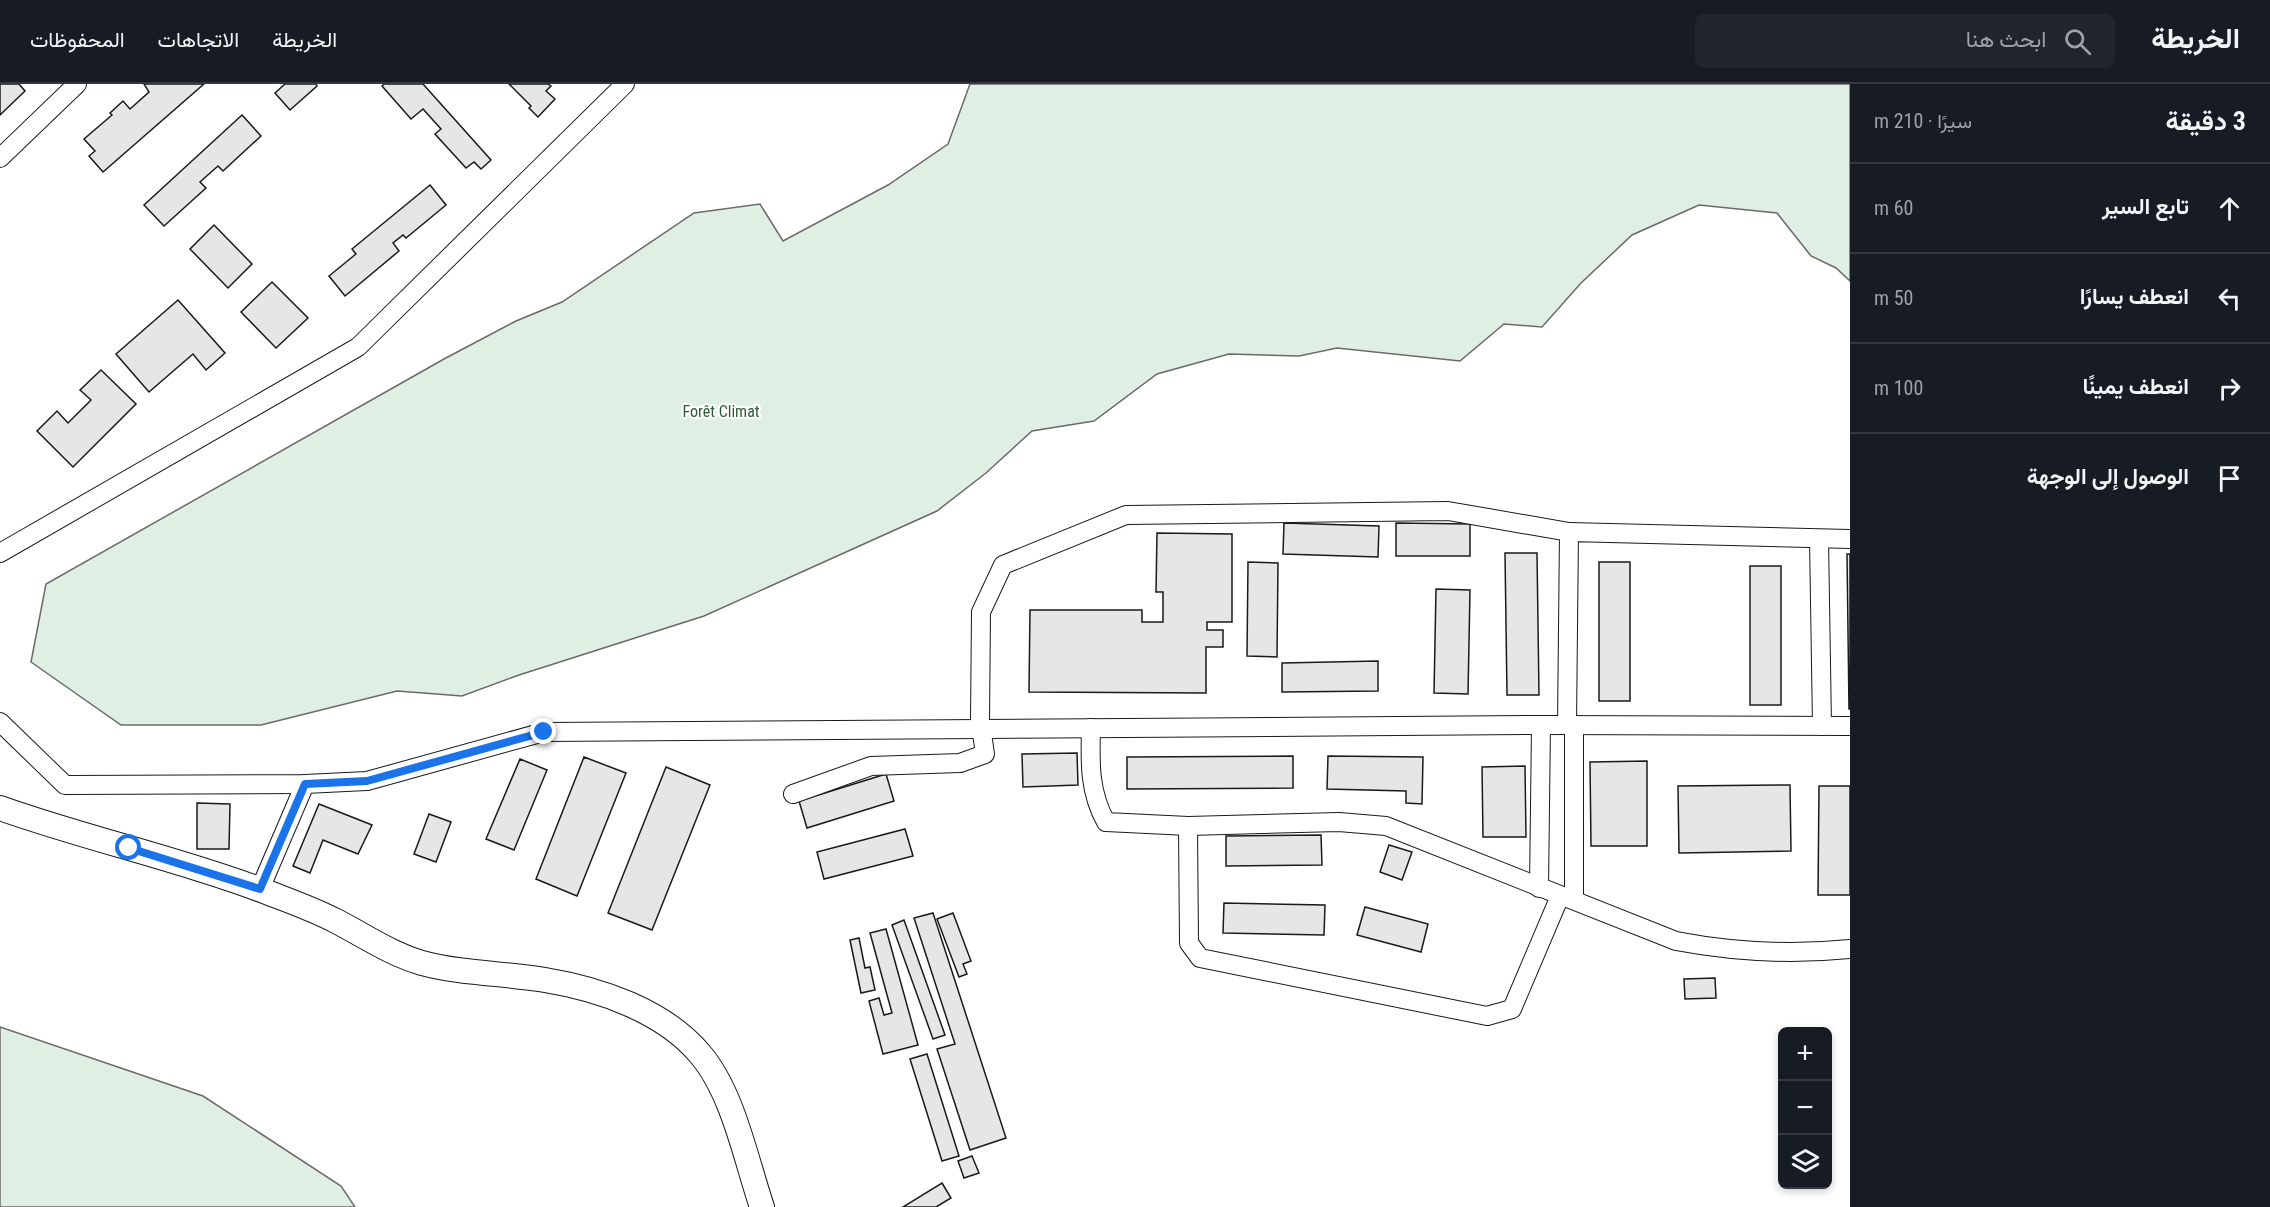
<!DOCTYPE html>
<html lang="ar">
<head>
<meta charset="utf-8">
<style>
  :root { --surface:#171b24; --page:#20242c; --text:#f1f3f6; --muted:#9ea1a6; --line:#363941 }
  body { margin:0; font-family:"Roboto Condensed",Vazirmatn,sans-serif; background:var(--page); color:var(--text); direction:rtl }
  .controls { position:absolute; right:18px; bottom:18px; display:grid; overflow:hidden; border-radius:9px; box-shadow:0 3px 9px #0003 }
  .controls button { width:54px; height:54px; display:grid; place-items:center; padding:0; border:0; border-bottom:2px solid var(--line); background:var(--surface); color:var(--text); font:30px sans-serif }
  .stop { position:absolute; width:18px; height:18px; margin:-14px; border:4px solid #1a73e8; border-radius:50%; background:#fff }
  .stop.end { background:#1a73e8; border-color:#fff; box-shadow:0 2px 6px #0008 }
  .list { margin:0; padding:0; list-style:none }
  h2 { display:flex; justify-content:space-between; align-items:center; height:78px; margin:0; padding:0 24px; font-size:26px }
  h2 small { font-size:20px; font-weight:400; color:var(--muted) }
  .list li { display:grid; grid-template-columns:39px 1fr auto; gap:18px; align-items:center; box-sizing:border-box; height:90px; padding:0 24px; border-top:2px solid var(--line) }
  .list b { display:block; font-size:22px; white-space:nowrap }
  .list em { font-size:20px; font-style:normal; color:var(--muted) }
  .icon { flex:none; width:33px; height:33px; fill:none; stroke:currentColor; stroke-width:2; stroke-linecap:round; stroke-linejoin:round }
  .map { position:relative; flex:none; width:1850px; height:1123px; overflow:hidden; direction:ltr }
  header { display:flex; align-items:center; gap:36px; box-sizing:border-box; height:84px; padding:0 30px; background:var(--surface); border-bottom:2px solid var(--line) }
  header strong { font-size:28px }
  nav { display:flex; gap:33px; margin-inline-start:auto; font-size:21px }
  .search { width:420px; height:54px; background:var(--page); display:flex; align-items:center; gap:15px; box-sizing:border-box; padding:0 21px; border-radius:9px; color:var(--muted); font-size:22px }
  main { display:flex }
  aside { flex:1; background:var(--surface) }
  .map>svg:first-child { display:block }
  .green { fill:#e0efe3; stroke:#6a6a6a; stroke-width:1.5 }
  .building { fill:#e6e6e6; stroke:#1a1a1a; stroke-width:1.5 }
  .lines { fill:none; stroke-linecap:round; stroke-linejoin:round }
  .minor-casing { stroke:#1a1a1a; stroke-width:20 }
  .major-casing { stroke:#1a1a1a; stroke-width:26 }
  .minor { stroke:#fff; stroke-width:18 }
  .major { stroke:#fff; stroke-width:24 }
  .route { stroke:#1a73e8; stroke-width:8 }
  .labels { text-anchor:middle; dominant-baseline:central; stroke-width:4.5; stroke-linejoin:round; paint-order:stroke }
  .park-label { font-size:16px; fill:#2b5a34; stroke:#fff }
</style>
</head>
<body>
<header>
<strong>الخريطة</strong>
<div class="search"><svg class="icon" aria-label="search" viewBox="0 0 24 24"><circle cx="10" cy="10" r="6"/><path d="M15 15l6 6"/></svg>ابحث هنا</div>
<nav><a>الخريطة</a><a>الاتجاهات</a><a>المحفوظات</a></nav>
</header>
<main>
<aside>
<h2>3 دقيقة<small>سيرًا · 210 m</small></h2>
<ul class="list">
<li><svg class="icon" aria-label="ahead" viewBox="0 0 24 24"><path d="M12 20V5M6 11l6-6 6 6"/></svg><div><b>تابع السير</b></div><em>60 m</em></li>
<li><svg class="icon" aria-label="left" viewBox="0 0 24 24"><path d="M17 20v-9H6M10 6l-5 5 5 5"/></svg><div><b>انعطف يسارًا</b></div><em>50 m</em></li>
<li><svg class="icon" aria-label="right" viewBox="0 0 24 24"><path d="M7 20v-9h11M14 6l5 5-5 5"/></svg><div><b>انعطف يمينًا</b></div><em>100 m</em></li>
<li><svg class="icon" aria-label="arrive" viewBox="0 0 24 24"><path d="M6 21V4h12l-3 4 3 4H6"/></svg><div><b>الوصول إلى الوجهة</b></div></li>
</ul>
</aside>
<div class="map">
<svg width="1850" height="1123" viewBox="0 0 1850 1123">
  <rect width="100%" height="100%" fill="#fff"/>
  <g class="green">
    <path d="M970 0H1850V197L1836 184 1811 172 1777 129 1699 121 1632 151 1581 199 1542 243 1504 240 1460 277 1337 264 1299 272 1229 270 1157 290 1094 337 1032 347 986 389 937 427 704 532 519 591 462 612 397 607 261 641H121L31 578 46 500 444 275 516 237 562 218 694 129 760 120 783 157 888 101 948 60Z"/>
    <path d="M0 943 203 1012 341 1102 355 1123H0Z"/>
  </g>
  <g class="building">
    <path d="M0 0H19L25 7 0 31Z"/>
    <path d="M204 0 103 88 89 72 95 67 84 55 112 31 110 29 123 17 130 25 149 8 144 0Z"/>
    <path d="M285 0H316L317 2 290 26 275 9Z"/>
    <path d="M384 0H423L491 76 481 85 474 78 466 84 435 50 441 45 423 25 411 35 382 2Z"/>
    <path d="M509 0H548L551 2 546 7 555 15 538 33 529 24 531 22Z"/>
    <path d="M242 31 261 52 223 87 218 82 200 98 206 104 164 142 144 121Z"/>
    <path d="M430 101 446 121 406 154 403 151 393 159 399 167 345 212 329 192 356 170 352 165Z"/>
    <path d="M214 141 252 180 228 204 190 165Z"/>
    <path d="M272 198 308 234 276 264 241 228Z"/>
    <path d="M178 216 225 269 206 286 193 270 149 308 116 270Z"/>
    <path d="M101 286 136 320 73 383 37 347 57 327 68 339 91 316 80 306Z"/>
    <path d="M1284 439 1379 442 1378 473 1283 470Z"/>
    <path d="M1396 439 1470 440V472H1396Z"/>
    <path d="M1157 449 1232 450V538H1207V546H1223V563H1206V609L1029 608 1030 526H1142V538H1163V508H1156Z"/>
    <path d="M1505 469H1537L1539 611H1507Z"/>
    <path d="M1847 470H1850V625H1849Z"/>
    <path d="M1248 478 1278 479 1277 573 1247 572Z"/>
    <rect x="1599" y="478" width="31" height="139"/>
    <rect x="1750" y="482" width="31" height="139"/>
    <path d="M1436 505 1470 506 1468 610 1434 609Z"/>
    <path d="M1378 577V607L1282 608V579Z"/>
    <path d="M1077 669 1078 701 1023 703 1022 670Z"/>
    <path d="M1293 672V704L1127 705V673Z"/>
    <path d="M1328 672 1423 673 1422 720 1406 719V707L1327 705Z"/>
    <path d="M584 673 626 689 577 812 536 795Z"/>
    <path d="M520 675 547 686 514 766 486 755Z"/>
    <path d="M1647 677V762H1591L1590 678Z"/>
    <path d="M1525 682 1526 753H1483L1482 683Z"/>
    <path d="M666 683 710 701 652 846 608 829Z"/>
    <path d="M886 690 894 717 807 744 799 717Z"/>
    <path d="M1790 701 1791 767 1679 769 1678 702Z"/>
    <path d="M1819 702H1850V811H1818Z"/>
    <path d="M197 719 230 720 229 765H197Z"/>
    <path d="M319 720 372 741 358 770 323 756 310 789 293 782Z"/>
    <path d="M429 730 451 738 436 778 414 770Z"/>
    <path d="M905 745 913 772 824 795 817 768Z"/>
    <path d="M1321 751 1322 781 1226 782V752Z"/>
    <path d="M1389 761 1412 768 1402 796 1380 788Z"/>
    <path d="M1224 819 1325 821 1324 851 1223 849Z"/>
    <path d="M1365 823 1428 840 1421 868 1357 851Z"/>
    <path d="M933 829 1006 1054 970 1066 937 965 955 960 914 834Z"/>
    <path d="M953 829 971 877 963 880 967 890 959 893 937 835Z"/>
    <path d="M904 836 945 951 933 955 892 841Z"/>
    <path d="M886 845 918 961 883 970 869 917 879 914 884 931 892 929 870 849Z"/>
    <path d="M859 854 865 884 870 883 875 906 861 909 850 856Z"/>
    <path d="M1715 894 1716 914 1685 915 1684 895Z"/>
    <path d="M927 970 959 1072 942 1077 910 975Z"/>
    <path d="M972 1072 979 1089 964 1094 958 1077Z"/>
    <path d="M942 1099 951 1114 936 1123H903Z"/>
  </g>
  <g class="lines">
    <defs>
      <g id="minor">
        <path d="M0 74 77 0"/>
        <path d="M1819 455 1822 642"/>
        <path d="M0 469 358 263 625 0"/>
        <path d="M0 638 65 701 305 700 367 697 544 648 1541 641 1850 642"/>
        <path d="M1567 641 1569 448 1850 455"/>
        <path d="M1091 644C1090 678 1089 708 1106 738L1188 742 1339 738 1386 742 1676 857C1734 868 1791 871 1850 865"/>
        <path d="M793 710 871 682 960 679 985 670 980 636 981 528 1003 481 1126 431 1448 427 1569 448"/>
        <path d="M1188 742 1189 859 1200 874 1487 932 1512 925 1560 812"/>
        <path d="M1539 804 1541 641"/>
        <path d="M260 805 305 700"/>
        <path d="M1574 816V641"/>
      </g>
      <path id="major" d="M0 724C87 755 177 774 264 807 287 816 313 825 336 837 365 852 391 870 422 879 463 890 504 889 545 896 600 905 664 927 700 970 733 1008 746 1076 762 1123"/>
    </defs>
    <use href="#minor" class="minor-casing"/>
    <use href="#major" class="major-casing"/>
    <use href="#minor" class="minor"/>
    <use href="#major" class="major"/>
  </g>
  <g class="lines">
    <path class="route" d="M129 764 260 805 305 700 367 697 544 648"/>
  </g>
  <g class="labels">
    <g class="park-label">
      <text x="721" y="327">Forêt Climat</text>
    </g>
  </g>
</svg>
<div class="controls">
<button>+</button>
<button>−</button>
<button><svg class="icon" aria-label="layers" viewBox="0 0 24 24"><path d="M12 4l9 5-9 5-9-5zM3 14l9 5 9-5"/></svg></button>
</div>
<div class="stop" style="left:129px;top:764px"></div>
<div class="stop end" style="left:544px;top:648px"></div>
</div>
</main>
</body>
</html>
